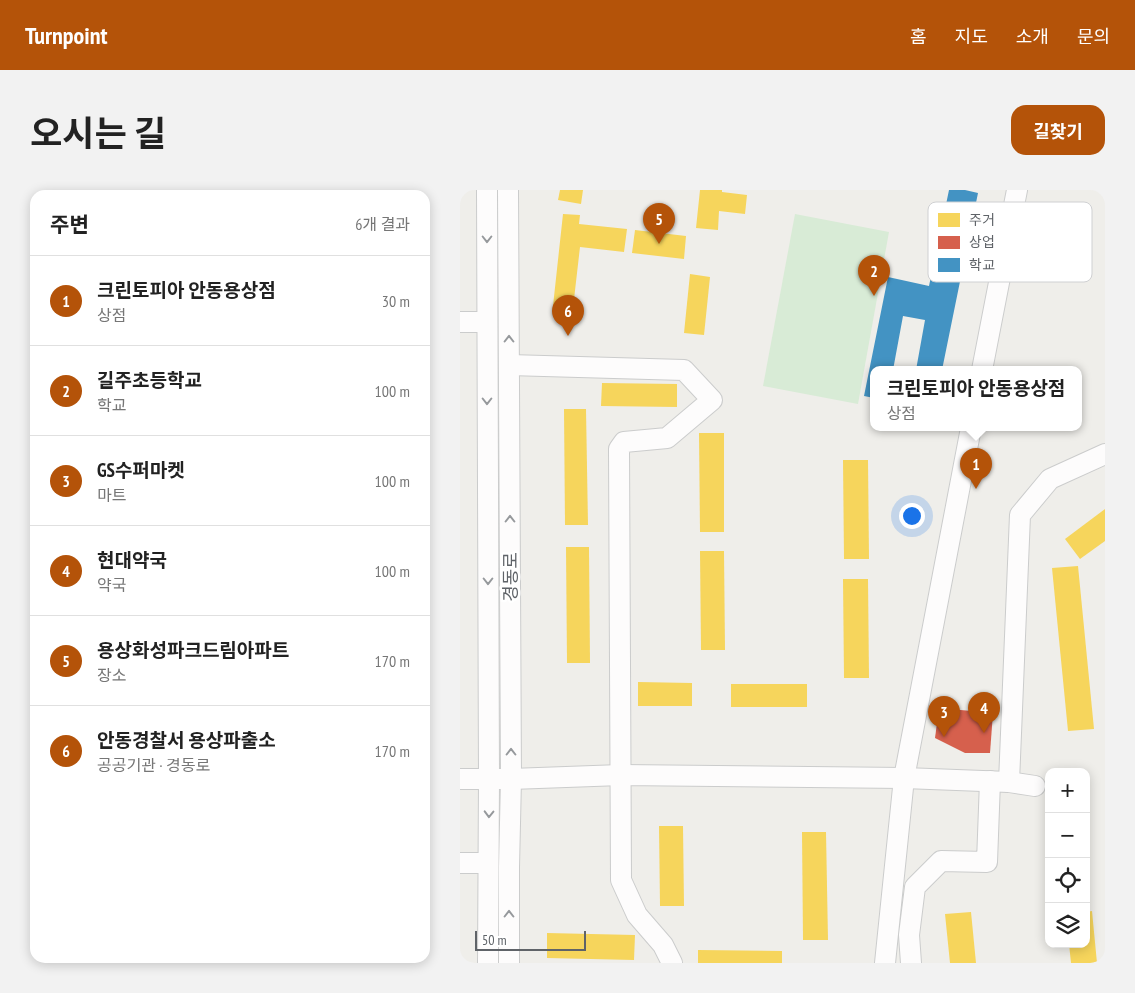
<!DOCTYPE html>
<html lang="ko">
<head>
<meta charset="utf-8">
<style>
  :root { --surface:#fff; --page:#f2f2f2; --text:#222; --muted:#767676; --line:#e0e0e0; --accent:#b45309 }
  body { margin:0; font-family:"PT Sans Narrow","Noto Sans KR",sans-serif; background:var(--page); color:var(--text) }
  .controls { position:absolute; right:15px; bottom:15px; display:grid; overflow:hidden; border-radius:10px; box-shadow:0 2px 12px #0003 }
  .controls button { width:45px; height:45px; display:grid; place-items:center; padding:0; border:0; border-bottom:1px solid var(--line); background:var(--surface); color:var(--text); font:25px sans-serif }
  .scale { position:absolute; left:15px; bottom:12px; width:111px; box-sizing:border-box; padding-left:5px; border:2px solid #5f6368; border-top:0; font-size:14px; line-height:18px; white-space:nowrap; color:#5f6368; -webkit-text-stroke:4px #fff; paint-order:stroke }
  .you { position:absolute; left:451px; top:325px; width:18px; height:18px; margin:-12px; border:4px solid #fff; border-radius:50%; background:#1a73e8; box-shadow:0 0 0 8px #1a73e833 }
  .badge { display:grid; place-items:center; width:32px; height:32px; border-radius:50%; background:var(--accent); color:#fff; font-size:16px; font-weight:700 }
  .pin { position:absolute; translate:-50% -41px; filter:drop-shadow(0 1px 2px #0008) }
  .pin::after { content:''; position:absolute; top:26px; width:18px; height:15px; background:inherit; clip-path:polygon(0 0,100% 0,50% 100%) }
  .popup { position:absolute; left:410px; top:176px; width:212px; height:65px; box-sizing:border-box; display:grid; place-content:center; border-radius:10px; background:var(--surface); filter:drop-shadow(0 1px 4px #0005); font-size:16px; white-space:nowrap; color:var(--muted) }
  .popup b { font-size:19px; color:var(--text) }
  .popup::after { content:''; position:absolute; left:50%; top:100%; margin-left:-10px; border:10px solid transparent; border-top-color:var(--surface) }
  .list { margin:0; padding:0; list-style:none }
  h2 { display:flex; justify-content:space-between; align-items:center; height:65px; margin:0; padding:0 20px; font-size:21px }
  h2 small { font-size:16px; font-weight:400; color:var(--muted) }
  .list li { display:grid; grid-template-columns:32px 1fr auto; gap:15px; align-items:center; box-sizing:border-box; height:90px; padding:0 20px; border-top:1px solid var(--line) }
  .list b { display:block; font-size:19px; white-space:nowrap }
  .list p { margin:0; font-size:16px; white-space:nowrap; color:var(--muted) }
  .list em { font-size:16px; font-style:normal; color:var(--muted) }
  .icon { flex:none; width:28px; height:28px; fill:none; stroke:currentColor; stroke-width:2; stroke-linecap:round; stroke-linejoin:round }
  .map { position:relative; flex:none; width:645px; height:773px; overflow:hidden; border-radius:15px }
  header { display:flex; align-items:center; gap:30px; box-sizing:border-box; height:70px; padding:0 25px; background:var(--accent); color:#fff }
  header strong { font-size:24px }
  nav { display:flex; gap:28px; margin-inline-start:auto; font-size:18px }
  .intro { display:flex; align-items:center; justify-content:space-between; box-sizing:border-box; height:120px; padding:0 30px }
  h1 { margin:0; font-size:35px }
  .button { padding:12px 22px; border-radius:15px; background:var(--accent); color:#fff; font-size:18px; font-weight:700 }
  main { display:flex; gap:30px; padding:0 30px }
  aside { flex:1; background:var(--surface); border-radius:15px; box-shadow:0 2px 12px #0003 }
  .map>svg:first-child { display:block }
  .green { fill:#d8ebd6 }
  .homes { fill:#f6d55c }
  .shops { fill:#d6604d }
  .schools { fill:#4393c3 }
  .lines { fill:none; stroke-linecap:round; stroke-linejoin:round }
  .minor-casing { stroke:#cbcccc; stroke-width:22 }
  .minor { stroke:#fdfcfc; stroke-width:20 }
  .oneway { stroke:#96999c }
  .labels { text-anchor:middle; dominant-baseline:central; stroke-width:5; stroke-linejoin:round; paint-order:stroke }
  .street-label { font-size:18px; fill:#5f6368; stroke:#fff }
  .key { fill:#fff; stroke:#cfd0d2; stroke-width:1 }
  .key-label { font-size:14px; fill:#5f6368 }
</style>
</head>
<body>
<header>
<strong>Turnpoint</strong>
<nav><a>홈</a><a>지도</a><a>소개</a><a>문의</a></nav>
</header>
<div class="intro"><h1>오시는 길</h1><a class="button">길찾기</a></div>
<main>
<aside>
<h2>주변<small>6개 결과</small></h2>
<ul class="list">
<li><span class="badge">1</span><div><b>크린토피아 안동용상점</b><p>상점</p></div><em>30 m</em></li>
<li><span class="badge">2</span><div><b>길주초등학교</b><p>학교</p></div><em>100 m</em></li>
<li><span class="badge">3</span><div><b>GS수퍼마켓</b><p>마트</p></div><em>100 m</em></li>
<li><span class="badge">4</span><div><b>현대약국</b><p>약국</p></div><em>100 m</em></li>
<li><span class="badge">5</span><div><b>용상화성파크드림아파트</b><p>장소</p></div><em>170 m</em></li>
<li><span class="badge">6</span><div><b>안동경찰서 용상파출소</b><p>공공기관 · 경동로</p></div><em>170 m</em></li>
</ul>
</aside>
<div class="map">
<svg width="645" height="773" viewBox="0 0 645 773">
  <rect width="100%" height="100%" fill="#efeeea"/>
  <path class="green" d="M335 24 429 42 398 214 303 196Z"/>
  <g class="homes">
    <path d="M100 0H123L121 14 98 10Z"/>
    <path d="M240 0H262V2L287 5 285 24 259 21 258 40 236 38Z"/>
    <path d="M103 24 120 25 119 34 167 39 164 62 120 57 113 118 93 116Z"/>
    <path d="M175 40 226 46 224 69 172 63Z"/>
    <path d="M230 84 250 87 244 145 224 143Z"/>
    <path d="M142 193 217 194V217L141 216Z"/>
    <path d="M104 219H126L128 335H105Z"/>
    <path d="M239 243H264V342H240Z"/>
    <path d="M383 270H408L409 369H384Z"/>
    <path d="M645 319V351L620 369 605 349Z"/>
    <path d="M106 357H129L130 473H107Z"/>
    <path d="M240 361H264L265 460H241Z"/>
    <path d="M618 376 634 539 608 541 592 378Z"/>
    <path d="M383 389H408L409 488H384Z"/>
    <path d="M178 492 232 493V516H178Z"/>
    <rect x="271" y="494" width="76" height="23"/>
    <path d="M199 636H223L224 716H200Z"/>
    <path d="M342 642H366L368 750H343Z"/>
    <path d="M632 721 637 773H611L609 754H626V722Z"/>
    <path d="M511 722 516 773H490L485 724Z"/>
    <path d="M87 743 175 745 174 770 87 768Z"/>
    <path d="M238 760 322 761V773H238Z"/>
  </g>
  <path class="shops" d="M479 518 533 523 530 563H505L475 548Z"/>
  <path class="schools" d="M489 0H505L518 3 482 180H456L465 130 443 126 433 180H414V208L404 206 428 87 469 96Z"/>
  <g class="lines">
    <defs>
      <g id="minor">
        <path d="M27 0 29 589 28 773"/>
        <path d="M48 0 51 589 49 677V773"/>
        <path d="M0 132H27"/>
        <path d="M49 175 224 180 252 210 207 248 164 252 159 259 161 690 177 725 203 755 212 773"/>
        <path d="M522 180 557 0"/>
        <path d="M0 589H51L161 585 444 588 549 592 575 596"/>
        <path d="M549 592 560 325 590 289 645 264"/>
        <path d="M0 673H28"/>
        <path d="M425 773 444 588 511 238"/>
        <path d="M451 773 449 745 455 697 481 671 527 672 530 591"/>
      </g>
    </defs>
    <use href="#minor" class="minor-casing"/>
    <use href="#minor" class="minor"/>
  </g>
  <defs><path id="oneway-chevron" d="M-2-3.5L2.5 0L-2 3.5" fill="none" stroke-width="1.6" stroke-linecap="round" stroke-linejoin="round" transform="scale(1.25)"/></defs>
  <g class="oneway">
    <use href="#oneway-chevron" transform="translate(27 49) rotate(90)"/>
    <use href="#oneway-chevron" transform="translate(49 149) rotate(-90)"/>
    <use href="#oneway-chevron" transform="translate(27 211) rotate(90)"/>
    <use href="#oneway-chevron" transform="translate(50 329) rotate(-90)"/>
    <use href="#oneway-chevron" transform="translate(28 391) rotate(90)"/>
    <use href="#oneway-chevron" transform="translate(51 562) rotate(-90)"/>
    <use href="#oneway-chevron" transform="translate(29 624) rotate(91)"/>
    <use href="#oneway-chevron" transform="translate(49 724) rotate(-90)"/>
  </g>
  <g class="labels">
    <g class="street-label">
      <text transform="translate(50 387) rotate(-90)">경동로</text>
    </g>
  </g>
  <rect x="468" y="12" width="164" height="80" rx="8" class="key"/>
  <rect x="478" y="23" width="22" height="14" fill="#f6d55c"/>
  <rect x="478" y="46" width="22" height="13" fill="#d6604d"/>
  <rect x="478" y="68" width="22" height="14" fill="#4393c3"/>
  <g class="key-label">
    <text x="509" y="35">주거</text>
    <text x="509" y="57">상업</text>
    <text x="509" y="80">학교</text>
  </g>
</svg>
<div class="controls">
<button>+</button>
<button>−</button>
<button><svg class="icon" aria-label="locate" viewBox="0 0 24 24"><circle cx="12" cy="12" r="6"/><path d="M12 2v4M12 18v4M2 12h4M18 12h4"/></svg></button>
<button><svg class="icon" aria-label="layers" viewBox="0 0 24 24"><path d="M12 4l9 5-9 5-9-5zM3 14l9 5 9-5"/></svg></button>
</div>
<div class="scale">50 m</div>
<div class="you"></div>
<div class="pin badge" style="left:516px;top:299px">1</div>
<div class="popup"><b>크린토피아 안동용상점</b>상점</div>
<div class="pin badge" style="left:414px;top:106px">2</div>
<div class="pin badge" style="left:484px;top:547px">3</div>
<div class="pin badge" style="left:524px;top:543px">4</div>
<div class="pin badge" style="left:199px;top:54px">5</div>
<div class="pin badge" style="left:108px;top:146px">6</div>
</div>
</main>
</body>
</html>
